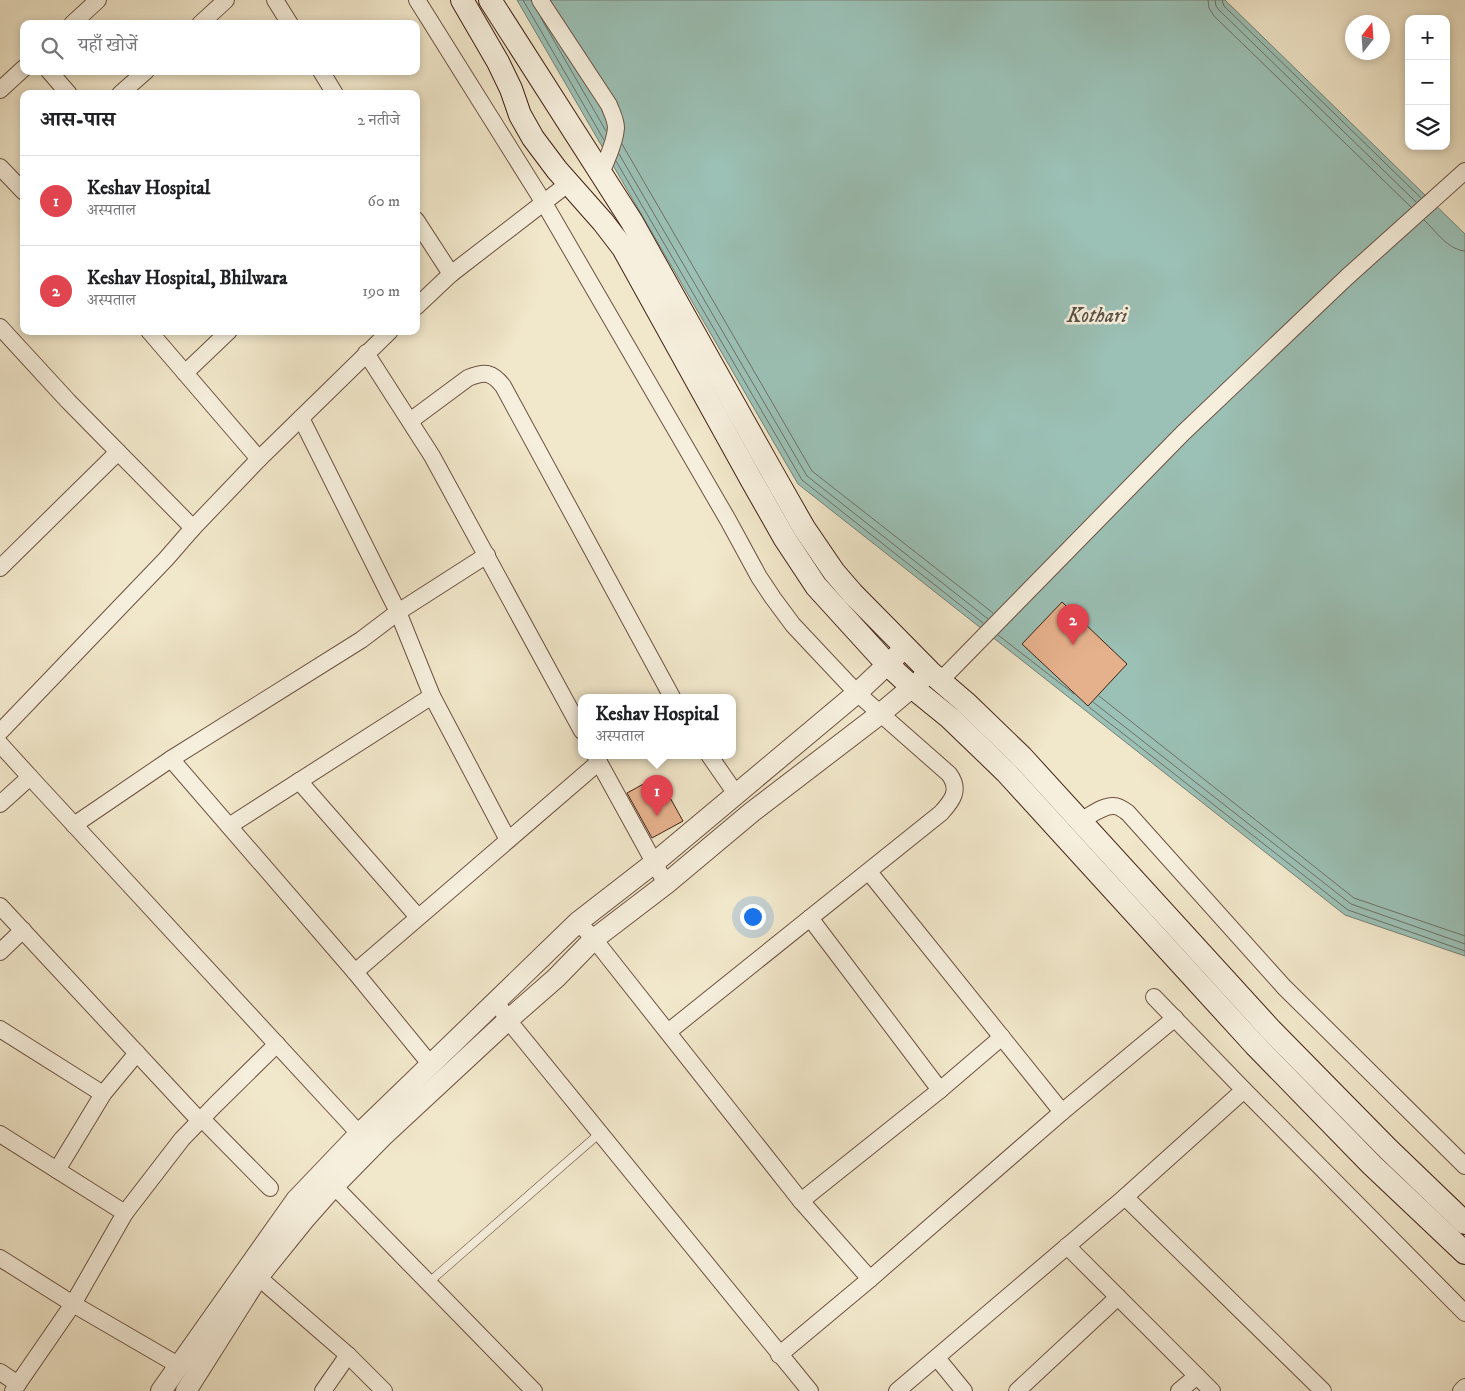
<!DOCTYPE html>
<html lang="hi">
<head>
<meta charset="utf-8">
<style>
  :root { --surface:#fff; --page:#f2f2f2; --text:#202124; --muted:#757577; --line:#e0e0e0; --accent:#1a73e8 }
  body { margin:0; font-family:"IM FELL DW Pica","Noto Serif Devanagari",serif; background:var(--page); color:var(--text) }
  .controls { position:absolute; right:15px; top:15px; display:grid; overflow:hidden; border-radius:10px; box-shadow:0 2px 8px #0003 }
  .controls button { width:45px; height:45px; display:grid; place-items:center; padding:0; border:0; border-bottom:1px solid var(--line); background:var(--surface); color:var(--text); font:25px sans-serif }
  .compass { position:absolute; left:1345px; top:15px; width:45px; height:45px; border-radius:50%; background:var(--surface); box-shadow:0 2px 8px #0003; rotate:17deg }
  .you { position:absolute; left:752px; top:916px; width:18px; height:18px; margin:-12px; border:4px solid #fff; border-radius:50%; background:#1a73e8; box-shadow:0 0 0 8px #1a73e833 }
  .badge { display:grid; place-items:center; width:32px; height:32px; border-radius:50%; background:var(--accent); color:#fff; font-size:16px; font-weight:700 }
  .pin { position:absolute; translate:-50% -41px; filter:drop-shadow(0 1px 2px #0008) }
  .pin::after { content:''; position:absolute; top:26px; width:18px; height:15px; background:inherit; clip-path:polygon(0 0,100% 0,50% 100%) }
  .popup { position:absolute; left:578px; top:694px; width:158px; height:65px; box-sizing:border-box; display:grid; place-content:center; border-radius:10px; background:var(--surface); filter:drop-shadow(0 1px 4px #0005); font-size:16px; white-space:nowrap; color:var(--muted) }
  .popup b { font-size:19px; color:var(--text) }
  .popup::after { content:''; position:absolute; left:50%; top:100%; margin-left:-10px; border:10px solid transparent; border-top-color:var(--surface) }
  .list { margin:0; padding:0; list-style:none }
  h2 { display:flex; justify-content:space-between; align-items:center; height:65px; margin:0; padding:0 20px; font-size:21px }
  h2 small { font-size:16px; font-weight:400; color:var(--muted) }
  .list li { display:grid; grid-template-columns:32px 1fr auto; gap:15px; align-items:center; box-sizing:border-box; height:90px; padding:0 20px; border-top:1px solid var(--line) }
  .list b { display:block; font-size:19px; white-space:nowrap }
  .list p { margin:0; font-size:16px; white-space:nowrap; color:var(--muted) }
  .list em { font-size:16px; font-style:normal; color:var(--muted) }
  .icon { flex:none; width:28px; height:28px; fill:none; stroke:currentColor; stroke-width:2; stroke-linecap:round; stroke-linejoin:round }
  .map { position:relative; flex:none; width:1465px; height:1391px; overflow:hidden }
  .search { position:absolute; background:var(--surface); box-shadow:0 2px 8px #0003; left:20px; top:20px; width:400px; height:55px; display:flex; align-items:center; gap:12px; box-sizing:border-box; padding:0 18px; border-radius:10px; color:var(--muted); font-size:19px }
  .panel { position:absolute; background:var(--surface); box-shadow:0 2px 8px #0003; left:20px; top:90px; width:400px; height:245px; border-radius:10px }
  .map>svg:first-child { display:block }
  .water { fill:#9bc0b5; stroke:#778075 }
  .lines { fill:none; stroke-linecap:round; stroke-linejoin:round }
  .shore { stroke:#6e7065; stroke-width:1 }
  .building { fill:#e5b18c; stroke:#412115 }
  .service-casing { stroke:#6d5242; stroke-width:9 }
  .minor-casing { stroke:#6d5242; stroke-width:18 }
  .tertiary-casing { stroke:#6d5242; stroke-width:22 }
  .secondary-casing { stroke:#412115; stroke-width:24 }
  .service { stroke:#f6efdd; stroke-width:8 }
  .minor { stroke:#f6efdd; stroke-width:16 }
  .tertiary { stroke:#f6efdd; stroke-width:20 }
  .secondary { stroke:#f6efdd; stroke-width:22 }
  .labels { text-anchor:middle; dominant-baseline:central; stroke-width:5; stroke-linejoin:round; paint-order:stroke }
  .water-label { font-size:21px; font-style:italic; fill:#5c5145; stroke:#f6efdd }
</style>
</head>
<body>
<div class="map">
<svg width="1465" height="1391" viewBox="0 0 1465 1391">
  <rect width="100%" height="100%" fill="#f1e7ca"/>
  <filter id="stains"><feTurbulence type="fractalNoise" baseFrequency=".004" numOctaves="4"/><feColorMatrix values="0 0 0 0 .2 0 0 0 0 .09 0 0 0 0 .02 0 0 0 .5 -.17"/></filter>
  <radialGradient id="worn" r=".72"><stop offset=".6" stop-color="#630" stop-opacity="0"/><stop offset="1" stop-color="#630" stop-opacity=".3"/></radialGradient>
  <path class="water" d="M517 0H1225L1465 234V956L1345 915 798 484Z"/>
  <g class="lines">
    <g class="shore">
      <path d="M523 0 604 140"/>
      <path d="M1208 0 1209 8 1214 16 1411 207"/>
      <path d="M1215 0 1216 6 1219 10 1416 202"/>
      <path d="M1222 0 1224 6 1421 198"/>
      <path d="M541 18 606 131"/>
      <path d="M622 144 812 471 993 613"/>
      <path d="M619 154 807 476 988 619"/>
      <path d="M616 161 802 480 983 623"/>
      <path d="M1424 220C1436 231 1448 250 1465 251"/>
      <path d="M998 635 1074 694"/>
      <path d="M1099 696 1354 898 1465 936"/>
      <path d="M1093 702 1351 904 1465 944"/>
      <path d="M1089 707 1348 910 1465 951"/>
    </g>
  </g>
  <g class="building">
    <path d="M1062 602 1127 664 1088 706 1022 644Z"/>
    <path d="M658 776 683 821 652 838 627 793Z"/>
  </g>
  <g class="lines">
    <defs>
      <path id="service" d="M428 1283 600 1133"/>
      <g id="minor">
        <path d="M275 0 290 24"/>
        <path d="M417 0 544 203 728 520 759 577 773 598 793 625 857 693 949 774C961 790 952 801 941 813L668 1032"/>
        <path d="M540 0 609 105C612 113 616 120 616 128 615 144 606 160 601 174"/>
        <path d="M72 24 98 0"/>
        <path d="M200 24 226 0"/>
        <path d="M49 71 69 94"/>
        <path d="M321 71 335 94"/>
        <path d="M0 90 24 68"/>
        <path d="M120 94 146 71"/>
        <path d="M0 167 24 192"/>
        <path d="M416 220 451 274"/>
        <path d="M416 307 451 274 569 183"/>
        <path d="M0 327 68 401 193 528"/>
        <path d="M149 331 259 459"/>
        <path d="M366 353 432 456 582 731"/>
        <path d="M185 373 229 331"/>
        <path d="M301 418 398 612 432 696 508 840"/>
        <path d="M410 421 468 378C485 371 492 372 503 386L672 697"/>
        <path d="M0 568 118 452"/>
        <path d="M940 681 1183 433 1347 277 1465 171"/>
        <path d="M0 732 166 559 193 528 259 459 390 331"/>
        <path d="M0 744 30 777 0 804"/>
        <path d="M595 755 666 884"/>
        <path d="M709 755 736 794"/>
        <path d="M171 759 355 972 431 1065"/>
        <path d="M30 777 367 1142"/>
        <path d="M299 781 418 917"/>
        <path d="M1080 821C1090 816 1103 805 1114 806 1119 806 1124 810 1128 813L1284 987 1465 1166"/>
        <path d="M74 825 171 759 361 640 398 612 487 555"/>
        <path d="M229 826 432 696"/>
        <path d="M869 872 1062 1112"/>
        <path d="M0 906 200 1121H204L270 1188"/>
        <path d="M810 918 940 1090"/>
        <path d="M578 922 594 939 801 1201 870 1279"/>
        <path d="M0 952 23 930"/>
        <path d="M355 972 599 762"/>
        <path d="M1154 997 1244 1090 1465 1313"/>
        <path d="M496 1001 508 1020 810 1391"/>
        <path d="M0 1029 103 1094"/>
        <path d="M0 1134 125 1213"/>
        <path d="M57 1170 103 1094 137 1053"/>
        <path d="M334 1186 534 1391"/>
        <path d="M1125 1197 1323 1391"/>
        <path d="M801 1201 940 1090 1002 1037"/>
        <path d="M1067 1246 1212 1391"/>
        <path d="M0 1258 73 1304 178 1365"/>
        <path d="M258 1277 348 1355 384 1391"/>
        <path d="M779 1355 870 1279 1062 1112 1175 1018"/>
        <path d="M937 1358 964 1391"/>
        <path d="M0 1372 18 1384"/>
        <path d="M13 1391 73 1304 125 1213 182 1139 215 1105 277 1044"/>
        <path d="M323 1391 348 1355"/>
        <path d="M897 1391 1125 1197 1244 1090"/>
        <path d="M1017 1391 1118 1297"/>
        <path d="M1179 1391 1197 1376"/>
        <path d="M1461 1391 1465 1387"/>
      </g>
      <g id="tertiary">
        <path d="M161 1391 296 1200 359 1134 578 922 654 863 857 693 906 647"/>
        <path d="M186 1391 258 1277 304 1220 334 1186 382 1137 508 1020 556 978 594 939 666 884 752 812 880 714 923 678"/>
      </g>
      <g id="secondary">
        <path d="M462 0 498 62 511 89 520 115 533 138 557 170 603 222 623 248 752 481 785 539 816 586 887 664 913 688 950 718 1006 772 1255 1045 1372 1165 1465 1253"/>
        <path d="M490 0 632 222 771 470 804 528 834 572 853 594 930 672 965 702 1022 757 1271 1030 1388 1149 1465 1223"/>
      </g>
    </defs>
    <use href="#service" class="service-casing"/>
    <use href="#minor" class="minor-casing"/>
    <use href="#tertiary" class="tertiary-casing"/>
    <use href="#secondary" class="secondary-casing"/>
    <use href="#service" class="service"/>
    <use href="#minor" class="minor"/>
    <use href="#tertiary" class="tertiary"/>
    <use href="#secondary" class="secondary"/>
  </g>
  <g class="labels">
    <g class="water-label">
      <text x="1097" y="316">Kothari</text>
    </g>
  </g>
  <rect width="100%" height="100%" filter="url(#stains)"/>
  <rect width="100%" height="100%" fill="url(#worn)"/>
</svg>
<div class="controls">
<button>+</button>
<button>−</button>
<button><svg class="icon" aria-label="layers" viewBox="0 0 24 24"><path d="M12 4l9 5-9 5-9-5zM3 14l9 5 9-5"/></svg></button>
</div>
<svg class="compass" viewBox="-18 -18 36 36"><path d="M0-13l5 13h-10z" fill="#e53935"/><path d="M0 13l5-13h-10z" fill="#757577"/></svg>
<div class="you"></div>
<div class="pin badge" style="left:657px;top:816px;background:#e0444e">1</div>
<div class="popup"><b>Keshav Hospital</b>अस्पताल</div>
<div class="pin badge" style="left:1073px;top:645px;background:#e0444e">2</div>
<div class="search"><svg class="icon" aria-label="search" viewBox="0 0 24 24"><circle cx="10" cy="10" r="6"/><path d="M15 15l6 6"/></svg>यहाँ खोजें</div>
<section class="panel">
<h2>आस-पास<small>2 नतीजे</small></h2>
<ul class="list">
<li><span class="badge" style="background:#e0444e">1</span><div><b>Keshav Hospital</b><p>अस्पताल</p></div><em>60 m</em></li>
<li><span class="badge" style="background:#e0444e">2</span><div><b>Keshav Hospital, Bhilwara</b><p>अस्पताल</p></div><em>190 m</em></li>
</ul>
</section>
</div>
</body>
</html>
